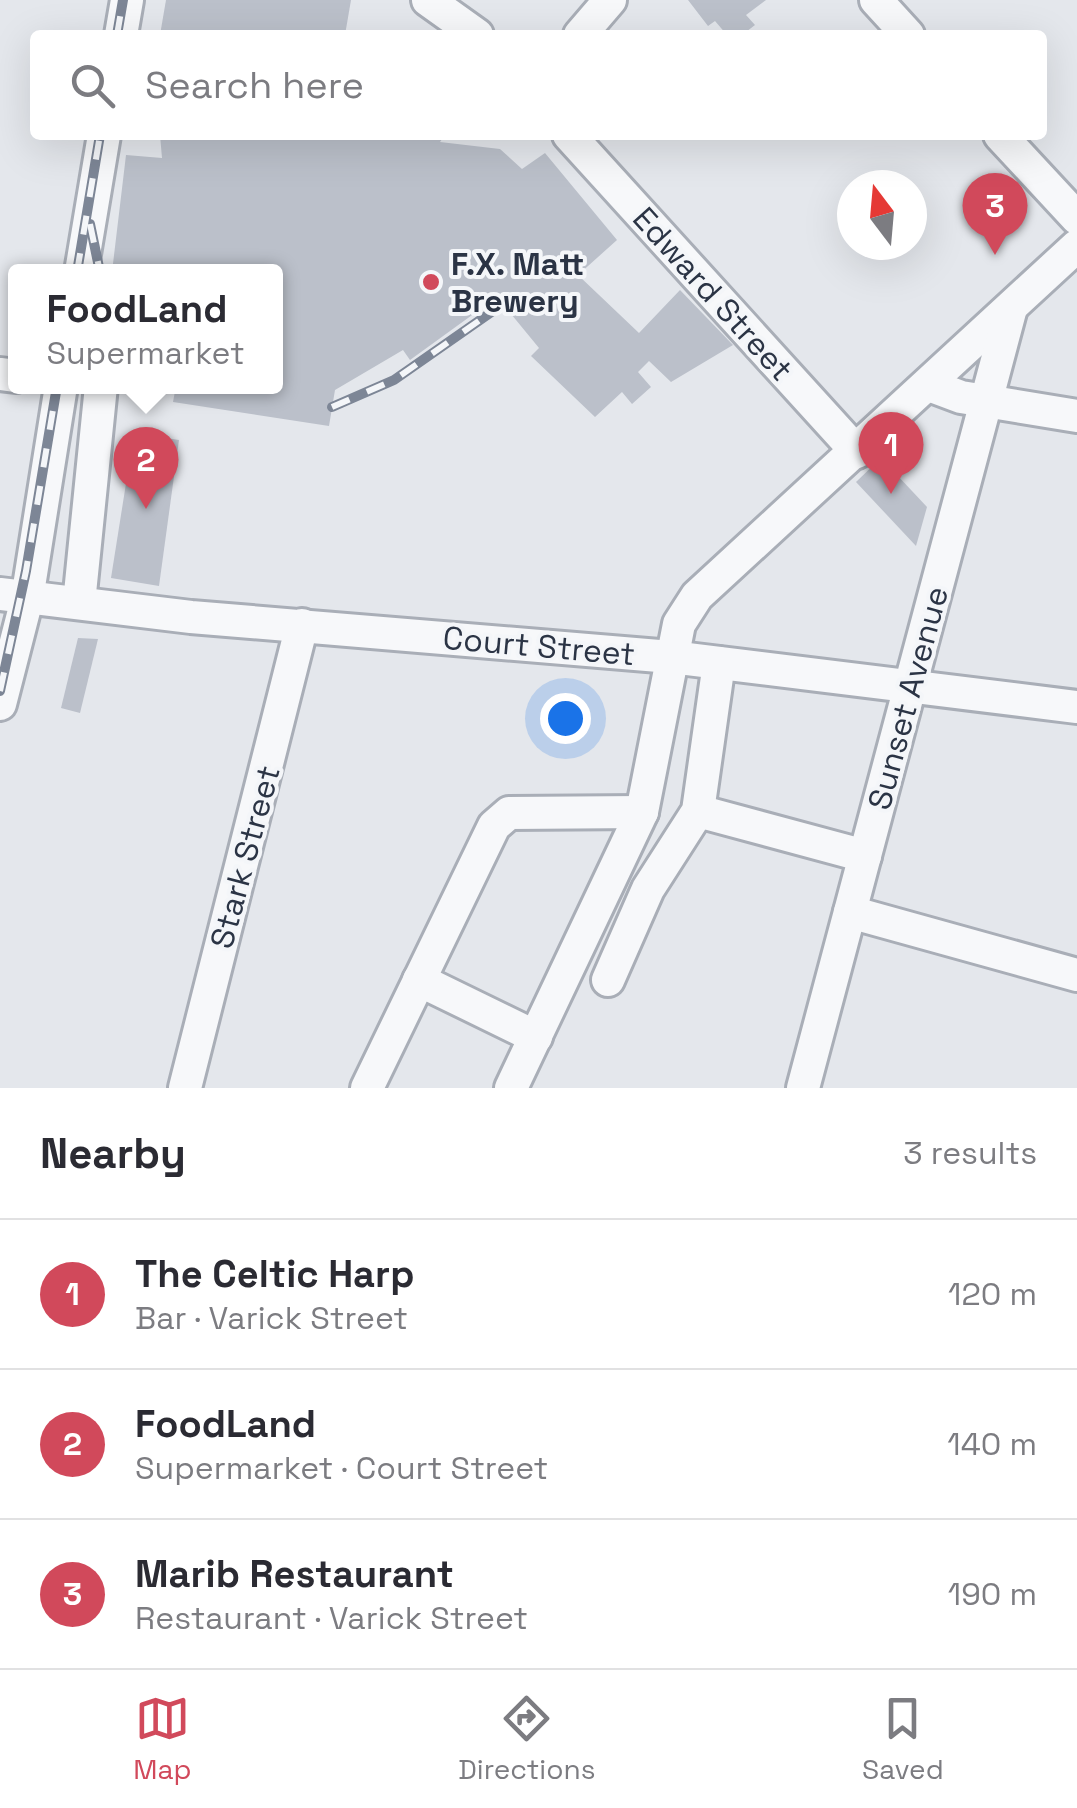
<!DOCTYPE html>
<html lang="en">
<head>
<meta charset="utf-8">
<style>
  :root { --surface:#fff; --page:#f2f2f3; --text:#2b2b33; --muted:#7c7c81; --line:#e1e1e2; --accent:#d1495b }
  body { margin:0; font-family:"Space Grotesk",sans-serif; background:var(--page); color:var(--text) }
  .compass { position:absolute; left:837px; top:170px; width:90px; height:90px; border-radius:50%; background:var(--surface); box-shadow:0 10px 40px #0002; rotate:344deg }
  .you { position:absolute; left:565px; top:718px; width:35px; height:35px; margin:-25px; border:8px solid #fff; border-radius:50%; background:#1a73e8; box-shadow:0 0 0 15px #1a73e833 }
  .badge { display:grid; place-items:center; width:65px; height:65px; border-radius:50%; background:var(--accent); color:#fff; font-size:32px; font-weight:700 }
  .pin { position:absolute; translate:-50% -82px; filter:drop-shadow(0 2px 5px #0008) }
  .pin::after { content:''; position:absolute; top:52px; width:35px; height:30px; background:inherit; clip-path:polygon(0 0,100% 0,50% 100%) }
  .popup { position:absolute; left:8px; top:264px; width:275px; height:130px; box-sizing:border-box; display:grid; place-content:center; border-radius:10px; background:var(--surface); filter:drop-shadow(0 2px 8px #0005); font-size:32px; white-space:nowrap; color:var(--muted) }
  .popup b { font-size:38px; color:var(--text) }
  .popup::after { content:''; position:absolute; left:50%; top:100%; margin-left:-20px; border:20px solid transparent; border-top-color:var(--surface) }
  .list { margin:0; padding:0; list-style:none }
  h2 { display:flex; justify-content:space-between; align-items:center; height:130px; margin:0; padding:0 40px; font-size:42px }
  h2 small { font-size:32px; font-weight:400; color:var(--muted) }
  .list li { display:grid; grid-template-columns:65px 1fr auto; gap:30px; align-items:center; box-sizing:border-box; height:150px; padding:0 40px; border-top:2px solid var(--line) }
  .list b { display:block; font-size:38px; white-space:nowrap }
  .list p { margin:0; font-size:32px; white-space:nowrap; color:var(--muted) }
  .list em { font-size:32px; font-style:normal; color:var(--muted) }
  .icon { flex:none; width:55px; height:55px; fill:none; stroke:currentColor; stroke-width:2; stroke-linecap:round; stroke-linejoin:round }
  .map { position:relative; flex:none; width:1077px; height:1088px; overflow:hidden }
  .search { position:absolute; background:var(--surface); box-shadow:0 10px 40px #0002; left:30px; right:30px; top:30px; height:110px; display:flex; align-items:center; gap:25px; box-sizing:border-box; padding:0 35px; border-radius:10px; color:var(--muted); font-size:38px }
  .sheet { height:580px; background:var(--surface) }
  nav { display:flex; justify-content:space-around; align-items:center; box-sizing:border-box; height:140px; border-top:2px solid var(--line); background:var(--surface); font-size:28px; color:var(--muted) }
  nav a { display:grid; justify-items:center; gap:5px }
  nav .on { color:var(--accent) }
  .map>svg:first-child { display:block }
  .building { fill:#bbc0ca }
  .lines { fill:none; stroke-linecap:round; stroke-linejoin:round }
  .minor-casing { stroke:#a9aeb7; stroke-width:38 }
  .minor { stroke:#f7f8fa; stroke-width:32 }
  .rail-casing { stroke:#7d8696; stroke-width:10 }
  .rail { stroke:#f4f6f9; stroke-width:6; stroke-dasharray:19; stroke-linecap:butt }
  .poi-dot { fill:#d1495b; stroke:#f4f6f9; stroke-width:4 }
  .labels { text-anchor:middle; dominant-baseline:central; stroke-width:8; stroke-linejoin:round; paint-order:stroke }
  .poi-label { font-size:32px; font-weight:bold; fill:#2b3445; stroke:#f4f6f9; text-anchor:start }
  .street-label { font-size:32px; fill:#2b3445; stroke:#f4f6f9 }
</style>
</head>
<body>
<div class="map">
<svg width="1077" height="1088" viewBox="0 0 1077 1088">
  <rect width="100%" height="100%" fill="#e4e7ec"/>
  <g class="building">
    <path d="M166 0H351L345 35H160Z"/>
    <path d="M688 0H766L746 15 755 25 742 35H727L715 21 708 26Z"/>
    <path d="M160 135H445L440 142 500 149 522 169 545 153 617 240 578 275 639 333 680 290 733 345 671 382 649 361 638 372 651 387 632 404 622 392 595 417 531 356 539 348 497 297 410 360 403 350 335 390 329 426 173 402 176 386H276V272H112L126 155 162 158Z"/>
    <path d="M134 433 179 440 159 586 111 578Z"/>
    <path d="M881 458 927 507 916 546 856 482Z"/>
    <path d="M78 638 98 639 80 713 61 708Z"/>
  </g>
  <g class="lines">
    <defs>
      <g id="minor">
        <path d="M428 0 477 35"/>
        <path d="M876 0 908 35"/>
        <path d="M121 35 127 0"/>
        <path d="M580 35 610 0"/>
        <path d="M569 135 857 452"/>
        <path d="M1000 135 1077 218"/>
        <path d="M81 272 104 135"/>
        <path d="M0 374 16 376"/>
        <path d="M929 385 961 397 1077 416"/>
        <path d="M0 594 191 617 671 657 1077 707"/>
        <path d="M79 603 101 386"/>
        <path d="M0 704 27 599 61 386"/>
        <path d="M698 811 865 856"/>
        <path d="M850 912 1077 975"/>
        <path d="M419 980 536 1037"/>
        <path d="M608 980 648 889 698 811 719 663"/>
        <path d="M185 1088 302 625"/>
        <path d="M367 1088 494 826 509 813 642 812"/>
        <path d="M511 1088 642 812 679 624 697 596 1077 246"/>
        <path d="M803 1088 1011 308"/>
      </g>
    </defs>
    <use href="#minor" class="minor-casing"/>
    <use href="#minor" class="minor"/>
    <defs>
      <g id="rail">
        <path d="M117 35 123 0"/>
        <path d="M90 224 100 272"/>
        <path d="M77 272 100 135"/>
        <path d="M332 407 394 380 503 304"/>
        <path d="M0 691 26 571 57 386"/>
      </g>
    </defs>
    <use href="#rail" class="rail-casing"/>
    <use href="#rail" class="rail"/>
  </g>
  <circle class="poi-dot" cx="431" cy="282" r="10"/>
  <g class="labels">
    <g class="poi-label">
      <text x="451" y="264">F.X. Matt<tspan x="451" dy="37">Brewery</tspan></text>
    </g>
    <g class="street-label">
      <text transform="translate(713 294) rotate(48)">Edward Street</text>
      <text transform="translate(539 646) rotate(5)">Court Street</text>
      <text transform="translate(908 698) rotate(-75)">Sunset Avenue</text>
      <text transform="translate(245 857) rotate(-75)">Stark Street</text>
    </g>
  </g>
</svg>
<svg class="compass" viewBox="-18 -18 36 36"><path d="M0-13l5 13h-10z" fill="#e53935"/><path d="M0 13l5-13h-10z" fill="#7c7c81"/></svg>
<div class="you"></div>
<div class="pin badge" style="left:891px;top:494px">1</div>
<div class="pin badge" style="left:146px;top:509px">2</div>
<div class="popup"><b>FoodLand</b>Supermarket</div>
<div class="pin badge" style="left:995px;top:255px">3</div>
<div class="search"><svg class="icon" aria-label="search" viewBox="0 0 24 24"><circle cx="10" cy="10" r="6"/><path d="M15 15l6 6"/></svg>Search here</div>
</div>
<section class="sheet">
<h2>Nearby<small>3 results</small></h2>
<ul class="list">
<li><span class="badge">1</span><div><b>The Celtic Harp</b><p>Bar · Varick Street</p></div><em>120 m</em></li>
<li><span class="badge">2</span><div><b>FoodLand</b><p>Supermarket · Court Street</p></div><em>140 m</em></li>
<li><span class="badge">3</span><div><b>Marib Restaurant</b><p>Restaurant · Varick Street</p></div><em>190 m</em></li>
</ul>
</section>
<nav>
<a class="on"><svg class="icon" aria-label="map" viewBox="0 0 24 24"><path d="M3 6l6-2 6 2 6-2v14l-6 2-6-2-6 2zM9 4v14M15 6v14"/></svg>Map</a>
<a><svg class="icon" aria-label="directions" viewBox="0 0 24 24"><path d="M12 3l9 9-9 9-9-9zM9 14v-3h6M13 9l2 2-2 2"/></svg>Directions</a>
<a><svg class="icon" aria-label="saved" viewBox="0 0 24 24"><path d="M7 4h10v16l-5-4-5 4z"/></svg>Saved</a>
</nav>
</body>
</html>
